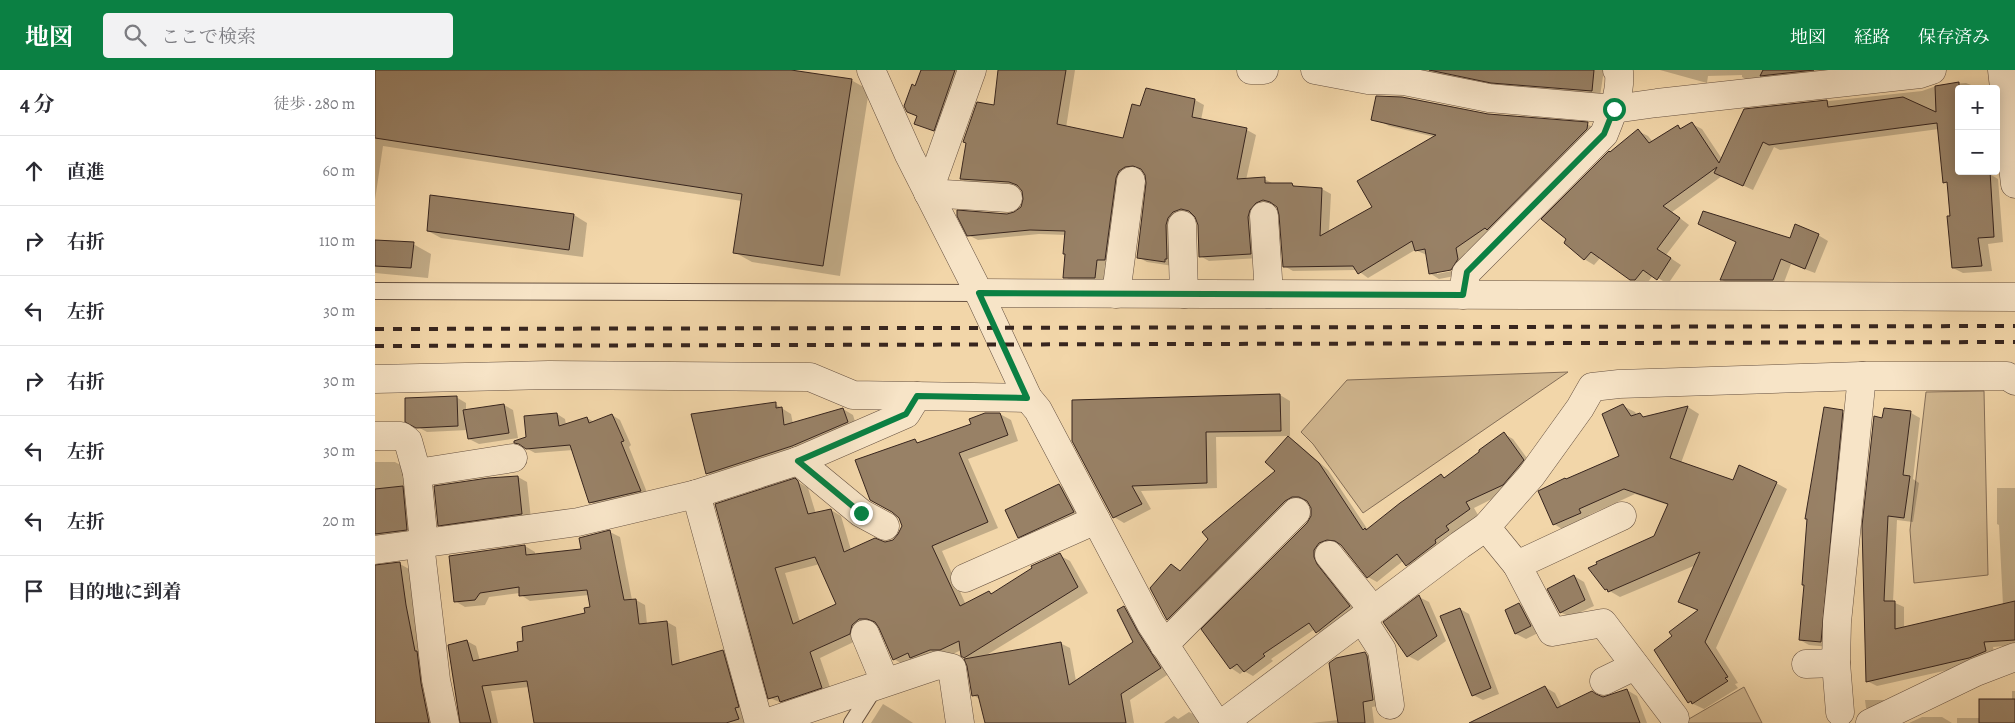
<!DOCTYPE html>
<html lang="ja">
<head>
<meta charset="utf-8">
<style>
  :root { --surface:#fff; --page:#f2f2f3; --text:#2b2b33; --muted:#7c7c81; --line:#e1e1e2; --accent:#0b8043 }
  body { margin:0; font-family:Alegreya,"Noto Serif JP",serif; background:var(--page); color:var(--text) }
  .controls { position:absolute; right:15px; top:15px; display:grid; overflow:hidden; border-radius:5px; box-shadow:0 2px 12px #0003 }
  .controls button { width:45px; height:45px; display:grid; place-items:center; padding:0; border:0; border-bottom:1px solid var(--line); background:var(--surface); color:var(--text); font:25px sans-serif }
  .stop { position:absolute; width:15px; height:15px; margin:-11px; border:4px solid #0b8043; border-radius:50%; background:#fff }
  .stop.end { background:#0b8043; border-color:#fff; box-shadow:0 1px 5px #0008 }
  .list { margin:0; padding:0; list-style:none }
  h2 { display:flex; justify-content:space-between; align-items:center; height:65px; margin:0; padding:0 20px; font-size:21px }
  h2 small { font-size:16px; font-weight:400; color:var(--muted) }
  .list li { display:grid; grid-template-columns:32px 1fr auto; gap:15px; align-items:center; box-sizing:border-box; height:70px; padding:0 20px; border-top:1px solid var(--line) }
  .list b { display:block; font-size:19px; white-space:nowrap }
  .list em { font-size:16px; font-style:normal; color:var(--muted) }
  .icon { flex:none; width:28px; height:28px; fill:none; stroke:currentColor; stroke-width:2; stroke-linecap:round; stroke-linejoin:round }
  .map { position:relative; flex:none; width:1640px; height:653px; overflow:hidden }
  header { display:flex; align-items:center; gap:30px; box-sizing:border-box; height:70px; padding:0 25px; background:var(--accent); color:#fff }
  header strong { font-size:24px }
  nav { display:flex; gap:28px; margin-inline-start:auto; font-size:18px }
  .search { width:350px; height:45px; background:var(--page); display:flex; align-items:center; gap:12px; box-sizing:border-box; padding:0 18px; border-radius:5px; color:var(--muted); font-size:19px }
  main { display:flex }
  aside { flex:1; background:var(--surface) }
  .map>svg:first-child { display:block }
  .green { fill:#d2b891; stroke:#846e58 }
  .shadow { fill:#0003; fill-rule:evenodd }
  .building { fill:#988166; stroke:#37251e; fill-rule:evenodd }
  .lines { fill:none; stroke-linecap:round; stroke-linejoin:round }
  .service-casing { stroke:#665141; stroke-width:18 }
  .minor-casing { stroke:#665141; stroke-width:29 }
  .service { stroke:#f7e4c7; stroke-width:16 }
  .minor { stroke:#f7e4c7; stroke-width:28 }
  .rail { stroke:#37251e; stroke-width:4; stroke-dasharray:9 9; stroke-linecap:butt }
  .route { stroke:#0b8043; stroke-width:6 }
</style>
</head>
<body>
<header>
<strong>地図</strong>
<div class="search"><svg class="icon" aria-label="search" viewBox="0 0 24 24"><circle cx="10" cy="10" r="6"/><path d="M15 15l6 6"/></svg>ここで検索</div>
<nav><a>地図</a><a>経路</a><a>保存済み</a></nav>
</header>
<main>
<aside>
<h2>4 分<small>徒歩 · 280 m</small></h2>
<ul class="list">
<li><svg class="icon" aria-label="ahead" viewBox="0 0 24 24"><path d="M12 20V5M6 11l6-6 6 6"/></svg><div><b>直進</b></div><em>60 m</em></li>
<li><svg class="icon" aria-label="right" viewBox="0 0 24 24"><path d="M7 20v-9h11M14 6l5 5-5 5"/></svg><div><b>右折</b></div><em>110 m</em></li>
<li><svg class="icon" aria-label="left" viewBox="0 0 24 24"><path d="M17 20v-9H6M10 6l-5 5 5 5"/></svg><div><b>左折</b></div><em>30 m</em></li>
<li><svg class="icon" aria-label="right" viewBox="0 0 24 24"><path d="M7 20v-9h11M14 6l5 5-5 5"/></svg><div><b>右折</b></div><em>30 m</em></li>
<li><svg class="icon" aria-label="left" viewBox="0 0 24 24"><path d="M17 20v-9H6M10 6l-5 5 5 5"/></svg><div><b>左折</b></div><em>30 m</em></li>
<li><svg class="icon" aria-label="left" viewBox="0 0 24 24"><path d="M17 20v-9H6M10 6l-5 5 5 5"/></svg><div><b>左折</b></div><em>20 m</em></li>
<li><svg class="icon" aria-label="arrive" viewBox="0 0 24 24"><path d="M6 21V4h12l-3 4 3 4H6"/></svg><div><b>目的地に到着</b></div></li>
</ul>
</aside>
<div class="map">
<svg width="1640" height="653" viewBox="0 0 1640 653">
  <rect width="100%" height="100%" fill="#f2d6a9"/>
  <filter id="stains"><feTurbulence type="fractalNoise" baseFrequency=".004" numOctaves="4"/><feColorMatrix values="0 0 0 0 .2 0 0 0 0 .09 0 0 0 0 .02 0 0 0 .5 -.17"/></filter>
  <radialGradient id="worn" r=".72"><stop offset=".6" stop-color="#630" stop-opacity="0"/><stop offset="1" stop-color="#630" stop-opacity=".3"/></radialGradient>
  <g class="green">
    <path d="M1193 302 988 443 938 374 926 362 972 310Z"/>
    <path d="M1609 321 1613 505 1539 513 1535 460 1551 322Z"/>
    <path d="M1369 617 1387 653H1307Z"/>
  </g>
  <g class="shadow">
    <path d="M0 0H408L476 10 494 20 465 206 377 192 359 182 367 131 8 76 0 130Z"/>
    <path d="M546 0H592L569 66 541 53 543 47 533 41Z"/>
    <path d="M625 0H700L691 58 749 69 766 37 820 30 829 35 826 50 872 60 881 65 871 110 889 109 899 114H916L922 117 947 119 956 124 954 162 999 137 1060 67 1014 56 1005 51 1112 45 1212 54 1221 59 1118 163 1090 183 1092 194 1085 205 1064 209 1056 204 1052 185 1040 180 993 208 982 200 918 201 909 196 906 144 902 136 898 135 890 137 884 188 834 191 825 186 824 154 820 145 816 144 808 147 798 196 772 192 763 187 773 113 771 104 768 100 759 101 738 195H730L729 212H699L690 207 691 165 664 164 603 170 593 165 632 145 640 143 647 138 650 130 648 120 645 117 595 114 586 109 620 37ZM1082 198V200L1062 204V202Z"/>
    <path d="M1041 0H1229L1225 26 1126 17Z"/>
    <path d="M1285 0H1536L1384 17 1367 7V5L1333 6 1332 13Z"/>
    <path d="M1591 13 1596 15H1607L1613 19H1584V101L1613 103 1623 109 1628 172 1613 174 1617 201 1588 203 1578 198 1572 105 1564 59 1405 80 1399 77 1378 120 1347 106 1297 142 1314 155 1291 185 1306 195 1293 214 1278 205 1271 215H1266L1226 187 1219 195 1209 189 1263 61 1273 66 1278 72 1303 56 1307 59 1317 54 1327 59 1347 89 1370 40 1547 21 1564 15Z"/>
    <path d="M57 126 199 145 212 153 208 187 66 168 53 161Z"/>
    <path d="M1324 154 1416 169 1443 165 1453 171 1440 203 1416 194 1408 215H1356L1347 210 1363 172Z"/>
    <path d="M0 171 38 174 56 184 53 208 0 203Z"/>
    <path d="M905 325 915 331V366L841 367 842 418 766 421 776 439 749 453 739 447 699 370Z"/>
    <path d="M81 327 91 333V341L129 335 138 340 143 368 104 374 94 369 93 360 52 362 32 351Z"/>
    <path d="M400 334 416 344 418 354 468 339 478 345 482 358 342 409 333 403Z"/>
    <path d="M1248 336 1260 342 1262 345 1264 344 1270 348 1313 337 1324 344 1306 393 1358 412 1401 413 1412 419 1341 578 1363 613 1360 614 1363 618 1329 639 1314 632 1299 566 1324 541 1304 532 1321 495 1245 527 1231 519 1280 467 1293 435 1260 424 1214 445 1216 449 1190 461 1179 454 1192 410 1246 386Z"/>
    <path d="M1467 342 1476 347 1454 577 1434 575 1425 570Z"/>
    <path d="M1536 343 1545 348 1538 409 1544 413 1538 452 1522 450 1518 532 1529 537V559L1628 535 1624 455 1622 454V418H1640V575L1618 577 1620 587 1604 593 1502 616 1492 611 1509 349Z"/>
    <path d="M182 344 190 349 191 355 212 348 219 352 237 345 245 350 256 375 254 377 273 425 224 437 215 432 198 380 160 383 151 378 152 368Z"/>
    <path d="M625 344 636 350 643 371 593 389 623 458 567 481 591 535 614 522 617 524 684 485 695 491 713 523 610 586 685 573 695 578 701 611 760 572 749 538 759 543 795 603 755 630 759 653H611L606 630 598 625 594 589 587 585 586 580 576 585 529 595 519 589 503 554 495 555 485 569 445 588 457 623 416 637 395 628 342 435 420 410 433 418 441 444 456 440 466 446 476 480 518 471 524 465 528 456 540 371 545 373ZM445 494 463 535 425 552 410 503Z"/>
    <path d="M1129 364 1138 369 1157 395 1137 419 1099 438 1103 445 1080 462 1082 466 1041 500 1028 491 1002 512 993 507 967 475 962 474 954 477 983 541 950 567 940 559 896 589 898 591 878 606 869 601 865 604 856 598 828 560 933 454 937 446V437L934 431 926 432 802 554 793 549 797 496 806 501 902 401 913 368 922 373 953 400 993 460 1066 406 1071 408Z"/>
    <path d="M0 392H20L29 397V418L37 423 41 465 0 473Z"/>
    <path d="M143 407 152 412 156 449 73 460 64 455Z"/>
    <path d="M684 415 694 421 708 448 654 472 644 467Z"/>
    <path d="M235 462 245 467 257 530H261L270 535 272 554 292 552 301 557 305 594 347 581 357 586 372 653H160L154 617 116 621 123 653H86L74 576 92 571 101 576 105 591 145 582 211 544 217 538 214 525 155 531 146 525 145 523 114 527 110 535 90 537 80 531 75 487 150 476 160 482V485L208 480Z"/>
    <path d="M25 494 34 499 40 541 62 653H0V496Z"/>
    <path d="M1199 506 1209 512 1219 536 1195 547 1185 542Z"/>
    <path d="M1044 527 1054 532 1071 571 1043 591 1033 586Z"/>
    <path d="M1144 534 1154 540 1165 562 1151 569 1141 564 1131 540Z"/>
    <path d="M1085 539 1094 544 1124 624 1108 630 1098 625Z"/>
    <path d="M989 583 999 589 1008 635 997 637 999 653H936L964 650Z"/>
    <path d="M1170 617 1180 623 1187 637 1252 620 1262 626 1272 653H1131Z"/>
    <path d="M1637 621H1640V653H1582V648H1605L1637 630Z"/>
    <path d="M1490 630H1508L1517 635 1500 643 1491 638Z"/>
    <path d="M508 634 518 640 538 653H496Z"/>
    <path d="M814 642 824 647 828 653H789L799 646 803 649Z"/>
    <path d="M1547 647H1567L1577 653H1534Z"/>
  </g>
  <g class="building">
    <path d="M0 0H416L477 9 448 196 358 183 367 124 0 68Z"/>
    <path d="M546 0H580L559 61 539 54 542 46 532 42 529 36 537 14 540 16Z"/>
    <path d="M623 0H691L682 54 748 68 757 34 765 36 771 18 820 29 817 47 872 58 862 109 890 107V113H917L918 116 947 118 945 166 997 137 982 111 1061 65 996 50 1001 26 1027 27 1113 44 1213 52 1212 59 1112 160 1110 158 1081 178 1083 189 1076 200 1054 204 1050 179 1040 181 1037 171 983 204 978 196 908 197 904 145 902 137 895 132 888 130 881 133 875 140 873 147 876 184 824 187 823 155 820 147 814 141 806 139 798 142 793 148 791 155 792 189H790V192L762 188 771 113 770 105 766 99 758 96 750 97 744 101 741 108 730 190H722L720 208H688L690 184H688L690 161 655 160 592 166 582 146V140L632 144 639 142 646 137 648 129 647 121 642 115 634 112 585 109 591 73 588 72 602 32 619 35Z"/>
    <path d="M1054 0H1219L1217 21 1116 13Z"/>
    <path d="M1388 0H1439L1385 6Z"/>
    <path d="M1584 12V101H1615L1619 167 1603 168 1607 196 1577 198 1572 146H1575L1572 112 1568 113 1562 53 1394 75 1388 72 1368 116 1339 103 1342 97 1288 136 1305 148 1282 179 1296 188 1282 210 1268 200 1260 210H1255L1216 182 1209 190 1189 173 1191 169 1166 149 1234 81 1235 82 1263 59 1274 73 1303 55 1305 59 1317 52 1344 93 1369 39 1452 30 1453 37 1528 27 1561 42 1560 16Z"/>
    <path d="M55 125 199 144 194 180 52 161Z"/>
    <path d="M1328 141 1415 168 1420 154 1444 164 1430 199 1406 189 1398 210H1345L1361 172 1323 154Z"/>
    <path d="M0 170 39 172 36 198 0 196Z"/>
    <path d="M905 324 906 361 831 362 832 413 757 416 767 434 738 448 697 371V330Z"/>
    <path d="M82 326 83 356 41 358 30 352V328Z"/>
    <path d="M401 332V338L407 337 409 355 468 338 473 352 417 376 331 404 316 344Z"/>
    <path d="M129 334 134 363 93 369 88 340Z"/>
    <path d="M1248 334 1256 346 1265 343 1268 347 1313 336 1295 388 1358 410 1364 395 1402 412 1330 572 1353 607 1350 608 1353 611 1317 634 1316 631 1313 633 1279 580 1297 566 1294 562 1323 540 1303 532 1325 482 1233 522 1232 519 1230 520 1213 498 1222 494 1221 492 1279 466 1293 434 1249 419 1204 439 1206 443 1178 455 1163 421 1190 408 1191 409 1244 386 1227 344Z"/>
    <path d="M1449 337 1468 340 1446 572 1424 570 1429 515H1427L1432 449H1430Z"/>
    <path d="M1509 338 1536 341 1528 405 1535 406 1529 448 1513 446 1509 531H1520V559L1640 531V570L1609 572 1611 581 1594 588 1491 612 1487 456 1499 346 1507 348Z"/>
    <path d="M182 343 184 356 212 347 214 353 237 344 249 371 246 372 266 421 214 433 195 375 151 379 144 374 139 373V371L151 367 149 346Z"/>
    <path d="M610 343H625L633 365 584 383 613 452 557 476 585 536 614 521 616 524 657 498 656 496 685 483 703 517 589 588 586 586 584 571 565 580H555L535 588 533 583 518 590 504 558 500 552 492 549H484L477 555 475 564 435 582 447 618 405 632 403 626 393 629 340 434 420 408 423 411 433 444 456 439 469 482 500 468 510 472 518 470 523 464 527 456 524 448 517 442 495 430 480 390 540 369 542 373 596 354 594 349ZM440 487 461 534 418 554 400 498Z"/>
    <path d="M1129 362 1149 390 1144 396 1128 415 1091 432 1095 439 1071 456 1074 460 1060 470 1061 473 1031 496 1022 484 992 508 966 475 960 471 952 470 944 473 939 480V487L942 494 975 536 941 563 934 553 888 584 890 586 869 602 862 594 855 599 826 559 932 453 936 446V438L932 431 924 427H917L910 431 792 550 775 518 796 494 805 501 833 469 827 462 900 401 890 392 913 366 944 393 988 460 990 458 991 460 1025 433 1066 404 1069 408 1104 382V380Z"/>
    <path d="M143 406 147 444 63 456 59 416 113 408Z"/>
    <path d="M684 414 699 442 643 468 630 440Z"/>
    <path d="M28 416 32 460 0 464V419Z"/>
    <path d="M235 460 249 530 261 529 264 554 292 551 297 595 348 580 364 637 360 638 364 649 351 653H159L152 611 107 616 116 653H85L73 575 92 570 98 591 143 581 142 572 148 571 147 557 210 543 209 538 215 537 212 520 144 526V517L105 523 100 530 79 532 74 486 150 475 151 485 206 479 204 468Z"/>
    <path d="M25 492 31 535 40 581H42L46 613 54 653H0V495Z"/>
    <path d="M1199 505 1210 530 1185 543 1172 519Z"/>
    <path d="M1044 525 1062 566 1032 587 1008 552Z"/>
    <path d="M1144 533 1156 556 1140 564 1130 540Z"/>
    <path d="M749 536 763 562 786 598 746 624 751 653H610L603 625 597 626 592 596 589 589 686 572 694 615 758 572 742 540Z"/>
    <path d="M1085 538 1116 618 1097 626 1065 546Z"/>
    <path d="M990 582 992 586 998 630 988 632 990 653H963L954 593 961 588Z"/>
    <path d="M1170 616 1182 638 1217 621 1221 624 1228 627 1252 619 1265 653H1094Z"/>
    <rect x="1604" y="629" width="36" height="24"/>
  </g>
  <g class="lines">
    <defs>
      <g id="service">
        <path d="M0 221 604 223"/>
        <path d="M477 653 500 617"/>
      </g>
      <g id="minor">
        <path d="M496 0 534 85 604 223 653 328 663 340 776 554 841 653"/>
        <path d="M597 0 553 123 633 128"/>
        <path d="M876 0H889"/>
        <path d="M940 0 993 10 1029 11 1114 28 1239 39 1282 33 1545 4 1557 0"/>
        <path d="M1627 0 1640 114"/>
        <path d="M889 146 894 224"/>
        <path d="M807 155 809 224"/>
        <path d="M604 223 1640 227"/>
        <path d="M741 224 756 111"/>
        <path d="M1088 225 1091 203 1229 64C1237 44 1246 23 1244 2L1242 0"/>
        <path d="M0 309 174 305 435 307 478 325 653 328"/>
        <path d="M0 366H26L33 371 42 403 49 473"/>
        <path d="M423 391 486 443 510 456"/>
        <path d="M42 403 138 388"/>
        <path d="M321 424 384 653"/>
        <path d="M1111 457 1142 495 1177 562 1228 553 1300 648"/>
        <path d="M45 474 61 610 70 653"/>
        <path d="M0 480 203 452 321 424 423 391 531 344 542 326"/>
        <path d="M954 485 998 540"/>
        <path d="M1142 495 1247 446"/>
        <path d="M590 508 721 450"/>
        <path d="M987 549 1007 580 1015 635"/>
        <path d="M490 564 510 612"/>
        <path d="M789 575 921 442"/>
        <path d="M1431 594 1461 593"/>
        <path d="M1229 611 1260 596"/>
        <path d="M1465 642 1461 593 1462 552 1487 306"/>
        <path d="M391 653 563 595 577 598 585 653"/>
        <path d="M848 653 1085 475 1111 457 1156 406 1205 338 1217 317 1244 314 1487 306H1632L1640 311"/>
        <path d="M1495 653 1601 602 1640 587"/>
      </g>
    </defs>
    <use href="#service" class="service-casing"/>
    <use href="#minor" class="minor-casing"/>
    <use href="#service" class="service"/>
    <use href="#minor" class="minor"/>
    <g class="rail">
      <path d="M0 259 1640 256"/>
      <path d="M0 276 1640 272"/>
    </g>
  </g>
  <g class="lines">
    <path class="route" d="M486 443 423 391 531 344 542 326 652 328 604 223 1088 225 1092 202 1229 64 1239 39"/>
  </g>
  <rect width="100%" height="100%" filter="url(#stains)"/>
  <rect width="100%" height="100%" fill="url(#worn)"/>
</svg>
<div class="controls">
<button>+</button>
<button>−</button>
</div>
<div class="stop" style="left:1239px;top:39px"></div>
<div class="stop end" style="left:486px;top:443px"></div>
</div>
</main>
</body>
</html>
